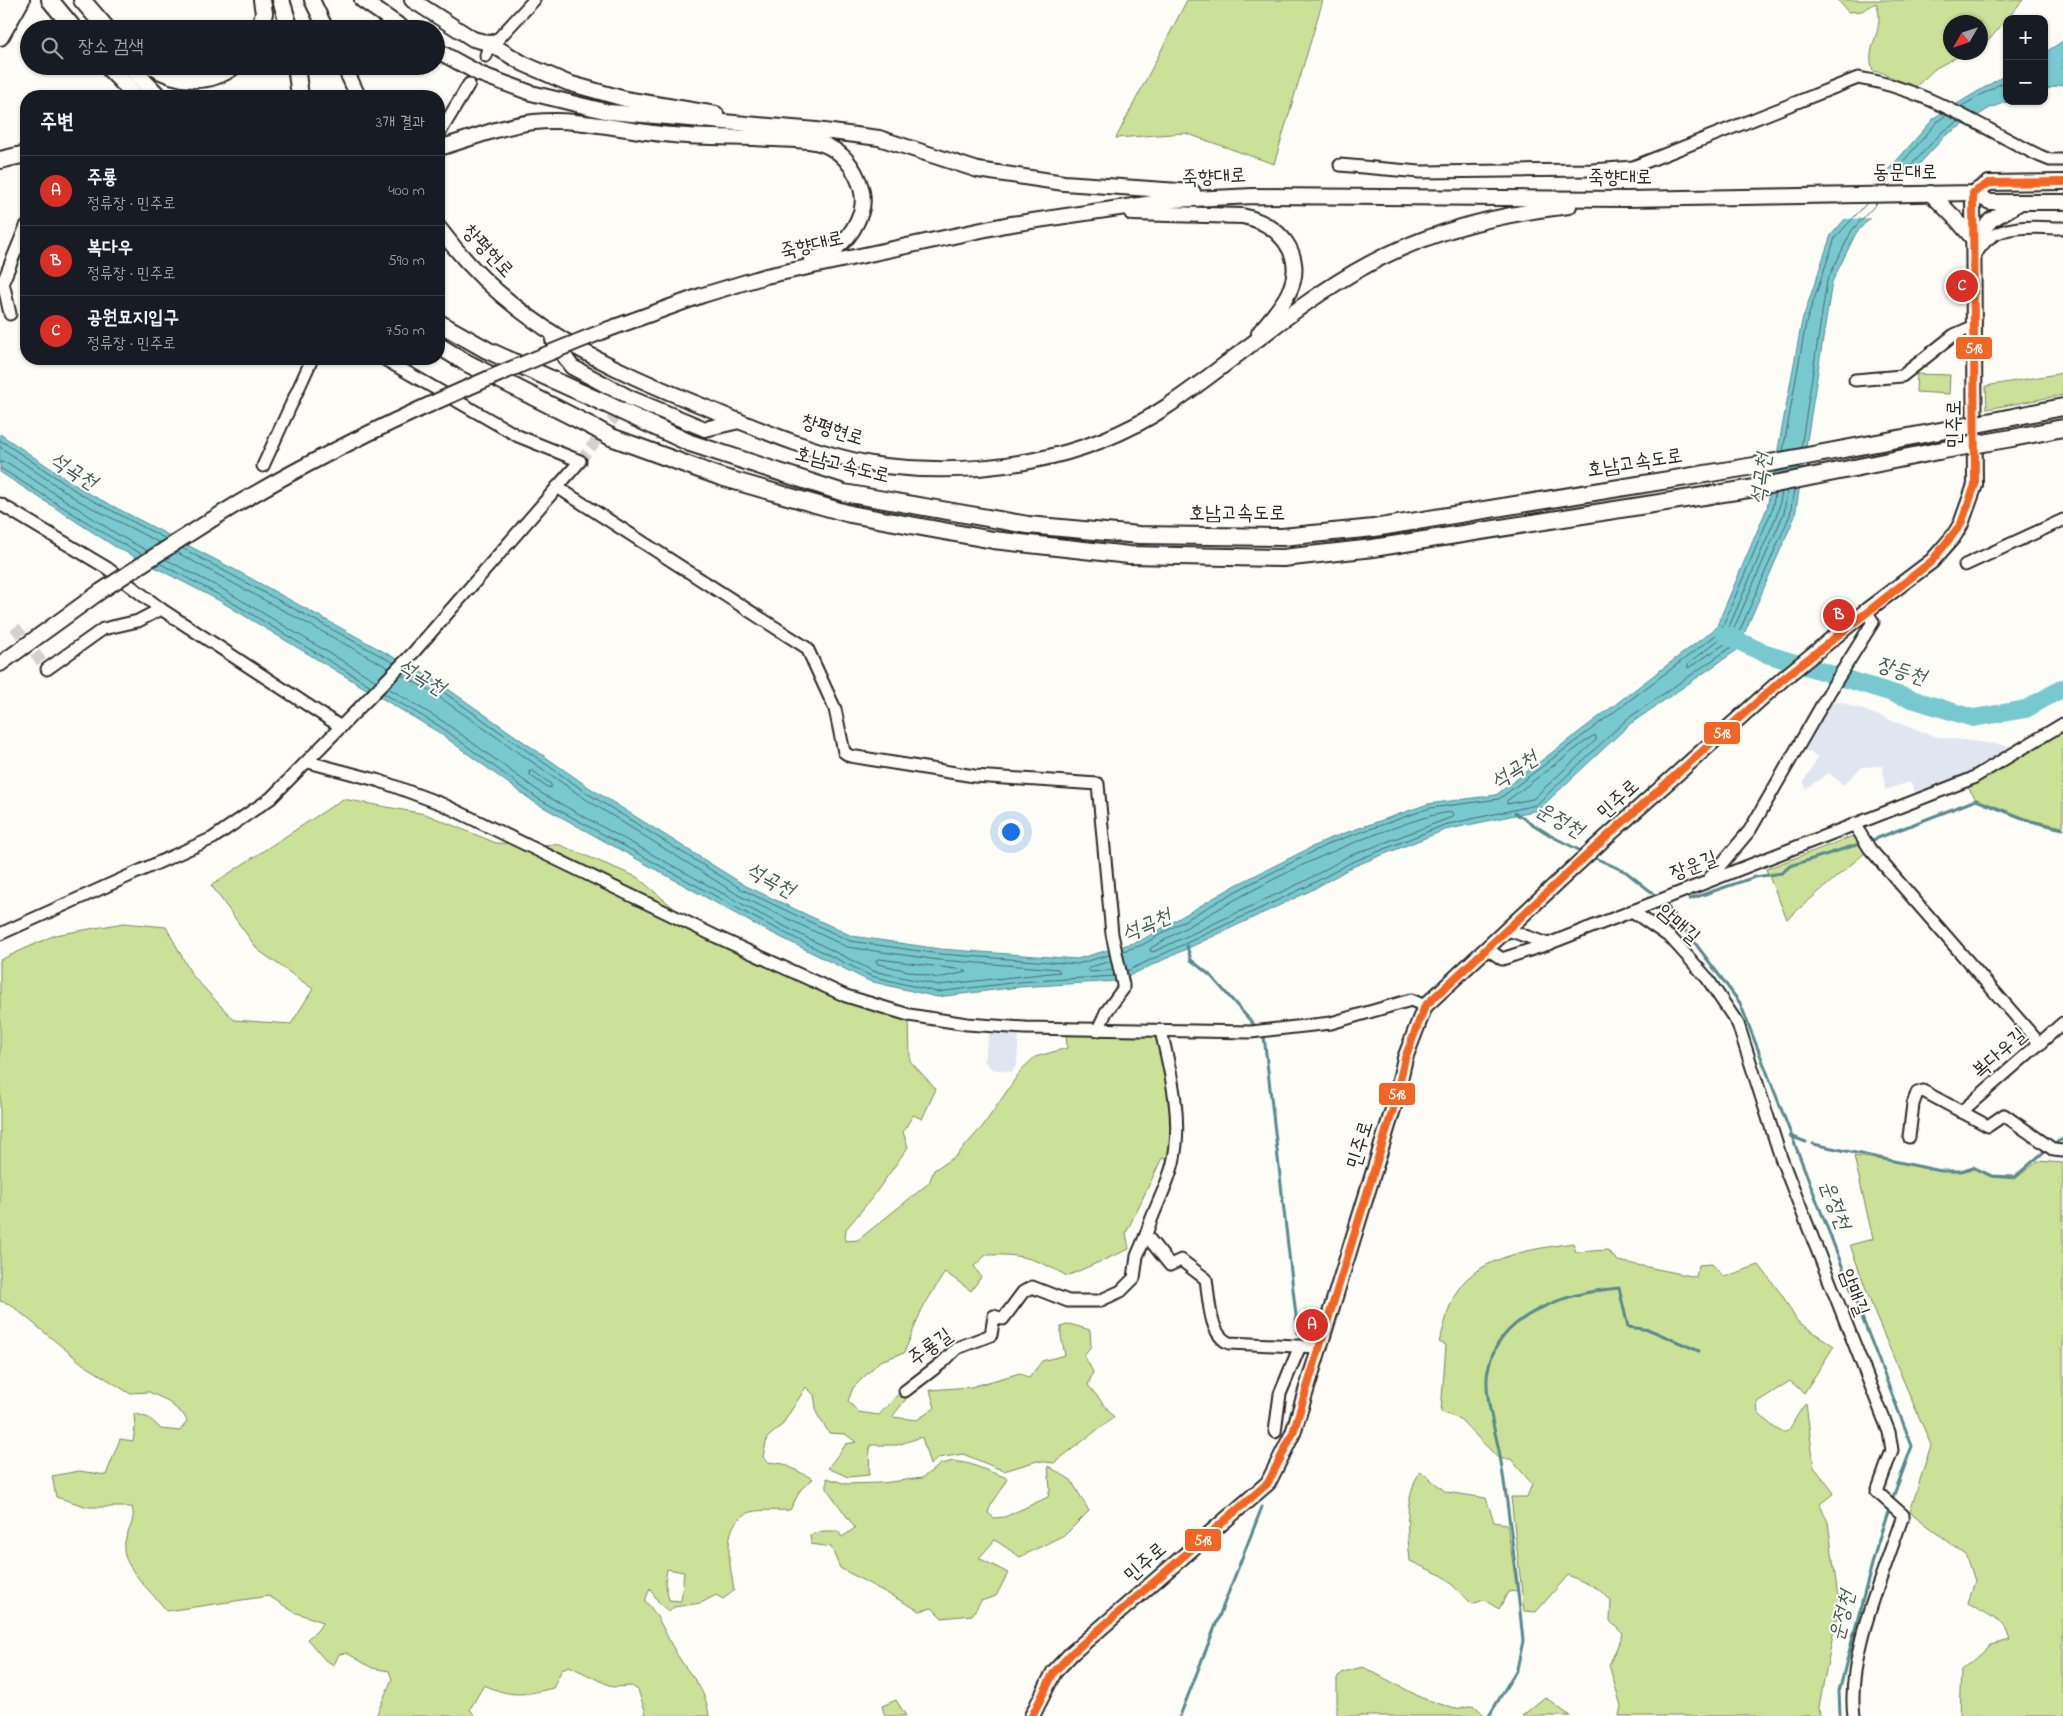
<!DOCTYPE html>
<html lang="ko">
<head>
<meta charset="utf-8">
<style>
  :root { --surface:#171b24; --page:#20242c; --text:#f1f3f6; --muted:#9ea1a6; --line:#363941; --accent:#d93025 }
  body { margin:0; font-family:"Indie Flower","Poor Story",sans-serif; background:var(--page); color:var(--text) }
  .controls { position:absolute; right:15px; top:15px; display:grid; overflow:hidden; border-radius:10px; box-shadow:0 1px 4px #0004 }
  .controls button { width:45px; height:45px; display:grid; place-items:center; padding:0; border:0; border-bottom:1px solid var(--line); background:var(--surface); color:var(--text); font:25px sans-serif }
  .compass { position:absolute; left:1943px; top:15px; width:45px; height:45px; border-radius:50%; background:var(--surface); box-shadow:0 1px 4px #0004; rotate:231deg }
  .you { position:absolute; left:1010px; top:831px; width:18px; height:18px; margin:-12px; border:4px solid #fff; border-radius:50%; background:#1a73e8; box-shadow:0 0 0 8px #1a73e833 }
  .badge { display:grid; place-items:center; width:32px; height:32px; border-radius:50%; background:var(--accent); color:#fff; font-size:16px; font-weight:700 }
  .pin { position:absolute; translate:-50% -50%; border:2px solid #fff; box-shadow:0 1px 5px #0006 }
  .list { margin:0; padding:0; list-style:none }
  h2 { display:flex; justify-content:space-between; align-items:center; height:65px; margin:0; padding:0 20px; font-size:21px }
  h2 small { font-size:16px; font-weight:400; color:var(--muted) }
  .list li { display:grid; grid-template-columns:32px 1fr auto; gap:15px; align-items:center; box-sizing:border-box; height:70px; padding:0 20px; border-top:1px solid var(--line) }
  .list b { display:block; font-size:19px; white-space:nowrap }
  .list p { margin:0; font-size:16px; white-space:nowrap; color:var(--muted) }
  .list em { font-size:16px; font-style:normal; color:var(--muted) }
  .icon { flex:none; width:28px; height:28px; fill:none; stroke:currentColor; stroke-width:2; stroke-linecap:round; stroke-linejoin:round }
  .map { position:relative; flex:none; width:2063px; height:1716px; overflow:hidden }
  .search { position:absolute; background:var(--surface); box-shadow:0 1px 4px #0004; left:20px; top:20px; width:425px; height:55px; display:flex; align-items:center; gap:12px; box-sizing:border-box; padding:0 18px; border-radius:28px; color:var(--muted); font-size:19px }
  .panel { position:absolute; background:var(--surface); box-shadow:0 1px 4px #0004; left:20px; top:90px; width:425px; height:275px; border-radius:20px }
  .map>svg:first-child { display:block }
  .built { fill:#e0e6f0 }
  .green { fill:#cbe197; stroke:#7b8661; fill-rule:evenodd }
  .water { fill:#77c9cf; stroke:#598a8d }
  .pier { fill:#fdfcf7 }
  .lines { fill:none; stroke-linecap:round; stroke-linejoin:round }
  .shore { stroke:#496a6d; stroke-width:1 }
  .stream { stroke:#598a8d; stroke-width:3 }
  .river { stroke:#77c9cf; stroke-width:18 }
  .minor-tunnel { stroke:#d3d2ce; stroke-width:11; stroke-dasharray:11 5.5; stroke-linecap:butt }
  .minor-casing { stroke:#2b2b2b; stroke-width:15 }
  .major-casing { stroke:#2b2b2b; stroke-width:18 }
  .highway-casing { stroke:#2b2b2b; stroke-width:20 }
  .minor { stroke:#fdfcf7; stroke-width:11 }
  .major { stroke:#fdfcf7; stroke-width:14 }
  .highway { stroke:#fdfcf7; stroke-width:16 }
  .major-bridge-casing { stroke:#2b2b2b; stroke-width:18; stroke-linecap:butt }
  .highway-bridge-casing { stroke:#2b2b2b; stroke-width:20; stroke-linecap:butt }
  .major-bridge { stroke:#fdfcf7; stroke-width:14 }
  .highway-bridge { stroke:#fdfcf7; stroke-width:16 }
  .bus-1-casing { stroke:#fdfcf7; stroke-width:11 }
  .bus-1 { stroke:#f26522; stroke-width:8 }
  .labels { text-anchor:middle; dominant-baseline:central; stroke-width:4; stroke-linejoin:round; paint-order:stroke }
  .street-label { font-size:20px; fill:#2b2b2b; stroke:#fdfcf7 }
  .water-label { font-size:21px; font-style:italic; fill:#425a5c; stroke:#fdfcf7 }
  .line-badge { stroke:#fdfcf7; stroke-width:2 }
  .badge-label { font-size:14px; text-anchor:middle; font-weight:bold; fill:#fff }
</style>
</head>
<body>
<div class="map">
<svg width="2063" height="1716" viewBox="0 0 2063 1716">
  <rect width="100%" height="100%" fill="#fdfcf7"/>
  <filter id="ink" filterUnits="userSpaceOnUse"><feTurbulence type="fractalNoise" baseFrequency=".02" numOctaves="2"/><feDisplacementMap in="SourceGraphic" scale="10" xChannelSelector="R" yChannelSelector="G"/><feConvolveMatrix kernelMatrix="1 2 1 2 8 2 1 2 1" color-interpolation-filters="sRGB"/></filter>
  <g filter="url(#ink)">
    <g class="built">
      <path d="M1841 702 1937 737 2013 746 2012 750 1967 775 1916 795 1910 782 1885 790 1883 766 1862 767 1843 785 1829 773 1805 789 1804 781 1818 757 1805 750 1831 703Z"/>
      <path d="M990 1029 1019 1031 1017 1064 1012 1072 992 1069 984 1061Z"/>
    </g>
    <g class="green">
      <path d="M1187 0H1323L1274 164 1185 133 1116 138Z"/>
      <path d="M1838 0H2023L1989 40 1981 44 1980 22H1950V52L1965 53 1936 68 1914 88 1883 73 1873 71C1864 44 1887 31 1876 3L1862 11 1848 12Z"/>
      <path d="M2063 373V395L1987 409 1986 386Z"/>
      <path d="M1917 374 1950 375 1949 394 1916 392Z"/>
      <path d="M2063 728V827L2031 820 1976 799 1966 785Z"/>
      <path d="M343 799 425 814 496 843 560 845 637 877 714 942 842 1001 909 1017 910 1061 936 1089 922 1119 913 1115 903 1132 908 1147 872 1198 846 1229 845 1241 858 1240 929 1183 934 1170 956 1156 983 1126 1022 1069 1035 1057 1067 1048 1066 1032 1159 1035 1173 1123 1171 1160 1162 1158 1126 1233 1129 1249 1067 1276C1035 1258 1022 1254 986 1255L974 1266 981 1277 971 1291 945 1272 922 1309 904 1353 880 1361 853 1388 848 1401 858 1412 879 1415 902 1390 906 1399 892 1417 917 1420 935 1408 930 1390 971 1387 1020 1373 1029 1378 1042 1361 1065 1355 1061 1336V1327L1069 1324 1090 1330 1091 1346 1084 1355 1093 1372 1088 1385 1114 1417 1054 1463 1037 1461 1004 1471 963 1454 938 1458 930 1465 922 1437 897 1445H870L869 1475 848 1477 828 1468 846 1444 856 1442 845 1434 829 1433 817 1414 814 1395 806 1387 782 1425 767 1438 763 1457 768 1462 784 1464 813 1479 801 1489 790 1510C778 1511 763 1509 751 1512 718 1522 731 1567 734 1591L723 1599 716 1595 701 1603 674 1607 669 1612 659 1603 650 1588 645 1601C659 1615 665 1634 675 1651 688 1675 706 1686 709 1716H643L646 1713 638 1690 632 1686 613 1687 569 1666 562 1669 553 1688C524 1695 513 1698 484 1685L470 1709 475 1716H376L392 1679 389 1671 372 1668 347 1653 339 1654 334 1665 325 1660 307 1639 317 1631 323 1622 294 1612 269 1596 167 1611C156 1597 122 1566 124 1548 125 1532 137 1522 132 1507H88L56 1497 52 1476 79 1471 106 1475 120 1439 133 1441 135 1428 134 1413 149 1418 161 1429 180 1431 187 1421 184 1415 166 1400 149 1392 129 1393 83 1364 10 1304 0 1301V960L55 935 124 923 166 927 192 975 234 1020 291 1024 313 989 258 950 211 885ZM667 1569 684 1572 681 1601 669 1600 665 1582Z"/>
      <path d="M1853 836 1867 851 1787 919 1766 869Z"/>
      <path d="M1854 1156C1869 1158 1883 1160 1897 1162 1923 1166 1946 1177 1973 1169L1991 1177 2015 1179 2038 1161 2063 1163V1716H1959L1961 1670 1989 1645 2011 1640 2005 1625 1968 1603 1975 1581 1967 1556 1910 1512 1931 1445 1875 1314 1850 1245 1873 1239Z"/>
      <path d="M1573 1243 1576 1252 1607 1250 1618 1261 1696 1277 1699 1265 1712 1264 1724 1277 1759 1265 1782 1295 1797 1321 1834 1346 1804 1393 1790 1381 1757 1402 1758 1413C1794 1447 1784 1430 1806 1403L1814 1467 1834 1493 1820 1504 1828 1522 1839 1605 1819 1706 1820 1716H1619L1621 1706 1609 1665 1623 1634 1610 1621 1611 1601 1597 1588 1568 1575 1536 1612 1524 1611 1511 1497H1527L1532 1484 1511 1459H1499L1460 1419 1441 1412 1446 1345 1439 1342C1445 1326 1448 1305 1457 1291 1480 1255 1535 1249 1573 1243Z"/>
      <path d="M954 1461 970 1464 1007 1478C1003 1492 991 1500 988 1513L994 1518 1005 1517 1048 1497 1050 1489 1048 1466 1071 1480 1089 1511 1066 1534 1020 1557 995 1540 979 1558 1008 1573 996 1596 981 1601 972 1615 942 1618 932 1608 920 1611 840 1568 831 1547 811 1544 810 1535 823 1531H838L842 1537 855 1528 827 1489V1478L846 1484 882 1483 922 1478 941 1464Z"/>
      <path d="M1420 1471 1446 1492 1486 1498 1494 1522 1507 1524 1517 1591 1508 1592 1499 1609 1484 1600 1472 1604 1443 1576 1410 1561C1407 1528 1404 1501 1420 1471Z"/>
      <path d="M1363 1667 1422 1698 1455 1709 1474 1705 1485 1716H1337V1678L1343 1672Z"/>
      <path d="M1545 1697 1570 1716H1522Z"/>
      <path d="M896 1700 906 1716H885L882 1706Z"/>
    </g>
    <g class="water">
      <path d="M2063 41V84L2044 90V53Z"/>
      <path d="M2007 74V101H2011L1990 108 1946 135 1856 233 1832 282 1795 516 1737 650 1630 724 1538 810 1445 830 1352 867 1310 891 1118 981 1019 987 937 997 869 981 754 924 534 802 438 732 220 601 114 546 0 472V434L84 491 241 573 435 680 590 788 746 886 852 936 940 949 1077 959 1140 941 1236 885 1328 839 1428 804 1496 795 1716 628 1767 508 1802 321 1831 235 1935 117Z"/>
    </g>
    <path class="pier" d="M1918 169 1873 218 1842 219 1887 170Z"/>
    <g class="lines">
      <g class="shore">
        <path d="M1960 107 2007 80"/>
        <path d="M1882 186 1938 121 1947 115"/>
        <path d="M1892 186 1942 132 1959 121"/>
        <path d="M0 440 82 495 166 539"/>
        <path d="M0 447 79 501 160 543"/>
        <path d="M1801 448 1827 281 1852 230 1877 203"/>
        <path d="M1783 451 1806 323 1835 238 1867 203"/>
        <path d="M0 462 8 463 120 536 148 551"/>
        <path d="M0 468 117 541 142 554"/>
        <path d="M1782 492 1778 512 1726 634 1688 664V668L1728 642 1784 513 1787 491"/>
        <path d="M182 548 394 663"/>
        <path d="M176 552 389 668"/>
        <path d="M165 559 226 591 376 681"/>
        <path d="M159 563 223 597 371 686"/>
        <path d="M406 670 432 684 587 793 743 890 850 941 940 954 1077 964 1109 955"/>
        <path d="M388 688 444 722 541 793 760 914 873 971 938 985 1060 972 1058 969 939 960 847 947 740 896 584 798 429 690 401 675"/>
        <path d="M383 693 441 727 537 798 757 919 871 976 937 992 1019 982 1114 976"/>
        <path d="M1593 736H1596V740L1533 799 1507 804V801Z"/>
        <path d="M533 771 551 784V788L545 786 530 775 529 772Z"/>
        <path d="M1451 812 1453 814 1452 817 1347 857 1305 881 1153 952 1150 951 1151 948C1226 904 1300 861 1382 832 1405 824 1427 815 1451 812Z"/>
        <path d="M1123 951 1142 945 1238 890 1330 843 1430 808 1499 799 1720 632 1772 510 1775 494"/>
        <path d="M879 959 964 970 967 972 938 978 878 964 876 961Z"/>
        <path d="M1111 961 1090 967 1088 970 1091 972 1113 970"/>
        <path d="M1127 971 1308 886 1350 863 1444 825 1536 805 1627 719 1733 646 1790 515 1794 490"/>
      </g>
      <g class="stream">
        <path d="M1515 813 1553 837 1583 852"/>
        <path d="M1870 841 1976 800 2030 821 2063 829"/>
        <path d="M1591 856 1626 872 1658 897"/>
        <path d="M1690 899 1755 877 1782 873 1790 866 1859 844"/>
        <path d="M1665 903 1740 1003 1912 1446 1892 1500"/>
        <path d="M1187 946 1191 960 1211 976 1256 1027"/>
        <path d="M1262 1034 1264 1036 1298 1333"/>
        <path d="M1790 1136 1806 1142"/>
        <path d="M1813 1144 1941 1171H1961L1973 1167 1992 1176 2015 1177 2046 1150"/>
        <path d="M2053 1144 2063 1139"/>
        <path d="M1180 1716 1262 1507"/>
        <path d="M1489 1716 1517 1669 1523 1641C1517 1579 1510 1517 1500 1456 1496 1432 1483 1394 1488 1370 1498 1313 1570 1292 1619 1288L1628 1327 1650 1330 1699 1351"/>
        <path d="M1840 1716 1839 1691 1877 1545 1890 1506"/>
      </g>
      <path class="river" d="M1726 635 1766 654 1973 718 2026 709 2063 688"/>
      <g class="minor-tunnel">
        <path d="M580 461 630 398"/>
        <path d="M15 627 47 669"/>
      </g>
      <defs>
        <g id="minor">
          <path d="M486 56 489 43 499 38 534 0"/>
          <path d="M439 134 469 84"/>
          <path d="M1340 165 1420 172 1592 170 1633 167 1858 78C1924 88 1981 127 2040 156L2050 160H2063"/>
          <path d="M1973 257C1978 251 1983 243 1988 239 2007 223 2041 228 2063 228"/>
          <path d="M10 314 3 282 26 226"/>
          <path d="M1855 380 1902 376 1954 335 1974 326"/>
          <path d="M263 466 312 359"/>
          <path d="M557 487 807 648 835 709 844 752 850 756 974 776 1098 784 1112 934 1123 985V989L1106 1012 1098 1030"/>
          <path d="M0 504 107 568 161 609 341 727"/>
          <path d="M1965 565 2063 520"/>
          <path d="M47 669 103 629 138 621 161 609"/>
          <path d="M308 762 380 781 442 804 717 937 846 996 909 1015 967 1024 1025 1028 1251 1032 1331 1023 1411 1000 1425 1006"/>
          <path d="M1854 824 1870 849 2040 1044"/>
          <path d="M1708 880 1750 830 1830 691 1873 622 1866 611"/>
          <path d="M1632 911 1671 938 1707 978 1738 1024 1781 1158 1889 1432 1892 1450 1877 1492 1903 1515C1884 1573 1846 1656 1854 1716"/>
          <path d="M1508 930 1548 944"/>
          <path d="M0 934 213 838 271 798 413 653 580 461 518 436 384 359"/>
          <path d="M1486 948 1502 959 1548 944 1971 779 2063 724"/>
          <path d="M1161 1031C1171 1073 1183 1121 1173 1163 1167 1188 1153 1210 1146 1235L1170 1265 1181 1260 1206 1279C1209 1298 1209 1335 1229 1343L1318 1347"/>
          <path d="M1961 1112 2063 1023"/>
          <path d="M1909 1137 1913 1104 1917 1093 1923 1091 1988 1126 2004 1115 2054 1150 2063 1151"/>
          <path d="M905 1391 943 1362 957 1348 991 1335 994 1316 1003 1319 1023 1292 1032 1287 1068 1301H1099L1121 1291 1134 1278 1137 1256 1146 1235"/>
          <path d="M1275 1432 1280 1394 1300 1346"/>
        </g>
        <g id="major">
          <path d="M312 0 326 29"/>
          <path d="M362 0 404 29"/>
          <path d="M412 0 473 39 489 43 524 64 568 83 625 99 716 114"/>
          <path d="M436 50 480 74 531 93 609 112 816 130 879 138 978 170 1064 183 1193 192"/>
          <path d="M344 66 358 96"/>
          <path d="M439 148C470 139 501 126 534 122 581 117 626 132 673 135 707 138 741 137 775 139 792 140 816 139 831 148 852 159 868 190 861 212 852 238 837 251 811 260"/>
          <path d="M1930 193 1956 219 1974 240"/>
          <path d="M1973 193 1990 202H2063"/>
          <path d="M1132 213 1242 216C1278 223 1307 254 1289 292 1282 307 1269 320 1259 333"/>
          <path d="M439 228C510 324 603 366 710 409 762 431 829 459 885 466 980 477 1085 461 1166 407 1235 361 1296 303 1369 264 1430 231 1500 214 1569 206"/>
          <path d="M1974 240 1991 220 2021 202"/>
          <path d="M609 329 703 295 766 276 1005 225 1173 200 1253 196 1627 199 1973 193 1989 183 2063 182"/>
          <path d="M553 340 572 367 630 398 705 429 739 421"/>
          <path d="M0 664 101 591"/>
          <path d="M1032 1716 1054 1672 1072 1653 1268 1483 1293 1433 1394 1106 1405 1058 1425 1006 1602 841 1784 678 1866 611 1932 561 1953 537 1961 524 1975 485 1973 193"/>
        </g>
        <g id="highway">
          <path d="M50 0 74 29"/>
          <path d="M82 0 107 29"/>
          <path d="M281 0 290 29"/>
          <path d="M0 14 8 0"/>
          <path d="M260 29 264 13 262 0"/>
          <path d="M0 37 21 0"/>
          <path d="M107 66 136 96"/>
          <path d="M129 66 158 96"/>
          <path d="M152 66C178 82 208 85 234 66"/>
          <path d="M296 66 300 96"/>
          <path d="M0 160 26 154"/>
          <path d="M439 323 487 350 604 403"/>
          <path d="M439 346 465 362 591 426"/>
          <path d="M621 411 690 443 844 493 1028 525 1139 535 1282 537 1374 528 1754 466 1935 432"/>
          <path d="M2008 418 2063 407"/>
          <path d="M611 437 721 477 850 514 993 540 1129 555 1283 558 1373 548 1755 488 1938 451"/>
          <path d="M2012 438 2063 428"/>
        </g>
      </defs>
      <use href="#minor" class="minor-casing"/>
      <use href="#major" class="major-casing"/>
      <use href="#highway" class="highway-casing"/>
      <use href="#minor" class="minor"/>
      <use href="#major" class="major"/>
      <use href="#highway" class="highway"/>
      <defs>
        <path id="major-bridge" d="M101 591C144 563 188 534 232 507 351 436 480 380 609 329"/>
        <g id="highway-bridge">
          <path d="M604 403 621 411"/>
          <path d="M591 426 611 437"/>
          <path d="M1935 432 2008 418"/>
          <path d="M1938 451 2012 438"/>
        </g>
      </defs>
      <use href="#major-bridge" class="major-bridge-casing"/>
      <use href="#highway-bridge" class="highway-bridge-casing"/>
      <use href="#major-bridge" class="major-bridge"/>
      <use href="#highway-bridge" class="highway-bridge"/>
      <defs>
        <path id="bus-1" d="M1032 1716 1054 1672 1072 1653 1268 1483 1293 1433 1394 1106 1405 1058 1425 1006 1602 841 1784 678 1932 561 1961 524 1975 485 1973 193 1989 183 2063 182"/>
      </defs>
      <use href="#bus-1" class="bus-1-casing"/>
      <use href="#bus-1" class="bus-1"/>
    </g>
  </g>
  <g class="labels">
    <g class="street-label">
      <text x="1905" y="173">동문대로</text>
      <text transform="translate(1214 178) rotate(-3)">죽향대로</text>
      <text x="1620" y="178">죽향대로</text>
      <text transform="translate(812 246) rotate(-13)">죽향대로</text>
      <text transform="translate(487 252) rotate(47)">창평현로</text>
      <text transform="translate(1955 424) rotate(-90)">민주로</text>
      <text transform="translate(832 431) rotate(17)">창평현로</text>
      <text transform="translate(1635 464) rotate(-9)">호남고속도로</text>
      <text transform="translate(842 466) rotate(14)">호남고속도로</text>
      <text x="1237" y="514">호남고속도로</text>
      <text transform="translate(1619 800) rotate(-42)">민주로</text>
      <text transform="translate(1694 867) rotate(-21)">장운길</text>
      <text transform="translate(1678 925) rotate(41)">암매길</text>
      <text transform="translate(2000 1054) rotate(-41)">복다우길</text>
      <text transform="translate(1361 1145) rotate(-73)">민주로</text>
      <text transform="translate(1853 1293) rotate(69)">암매길</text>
      <text transform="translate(931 1348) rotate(-36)">주룡길</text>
      <text transform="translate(1146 1563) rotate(-41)">민주로</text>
    </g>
    <g class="water-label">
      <text transform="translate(73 472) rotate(32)">석곡천</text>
      <text transform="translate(1762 479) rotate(-82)">석곡천</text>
      <text transform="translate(1901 672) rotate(17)">장등천</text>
      <text transform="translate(421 678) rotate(31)">석곡천</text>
      <text transform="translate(1515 771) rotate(-33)">석곡천</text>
      <text transform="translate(1559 821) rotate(29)">운정천</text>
      <text transform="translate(770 881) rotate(28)">석곡천</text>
      <text transform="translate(1147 926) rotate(-23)">석곡천</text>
      <text transform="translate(1834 1205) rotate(69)">운정천</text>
      <text transform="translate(1843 1616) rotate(-76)">운정천</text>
    </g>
  </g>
  <g class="line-badge">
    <rect x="1955" y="336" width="38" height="24" rx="5" fill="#f26522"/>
    <rect x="1703" y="721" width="38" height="24" rx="5" fill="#f26522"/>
    <rect x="1378" y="1082" width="38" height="24" rx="5" fill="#f26522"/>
    <rect x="1184" y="1528" width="38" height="24" rx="5" fill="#f26522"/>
  </g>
  <g class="badge-label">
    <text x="1974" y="353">518</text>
    <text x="1722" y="738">518</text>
    <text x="1397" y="1099">518</text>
    <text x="1203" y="1545">518</text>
  </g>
</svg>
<div class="controls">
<button>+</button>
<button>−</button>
</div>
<svg class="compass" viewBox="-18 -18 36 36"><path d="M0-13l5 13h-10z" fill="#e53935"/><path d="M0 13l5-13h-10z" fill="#9ea1a6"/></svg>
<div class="you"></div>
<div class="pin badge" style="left:1312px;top:1325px">A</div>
<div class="pin badge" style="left:1839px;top:615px">B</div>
<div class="pin badge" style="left:1962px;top:286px">C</div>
<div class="search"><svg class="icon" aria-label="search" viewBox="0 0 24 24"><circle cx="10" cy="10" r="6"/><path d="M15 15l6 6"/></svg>장소 검색</div>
<section class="panel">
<h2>주변<small>3개 결과</small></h2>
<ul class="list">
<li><span class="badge">A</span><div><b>주룡</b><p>정류장 · 민주로</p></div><em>400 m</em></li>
<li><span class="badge">B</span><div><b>복다우</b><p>정류장 · 민주로</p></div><em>590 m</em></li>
<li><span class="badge">C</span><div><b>공원묘지입구</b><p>정류장 · 민주로</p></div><em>750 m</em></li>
</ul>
</section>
</div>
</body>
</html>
